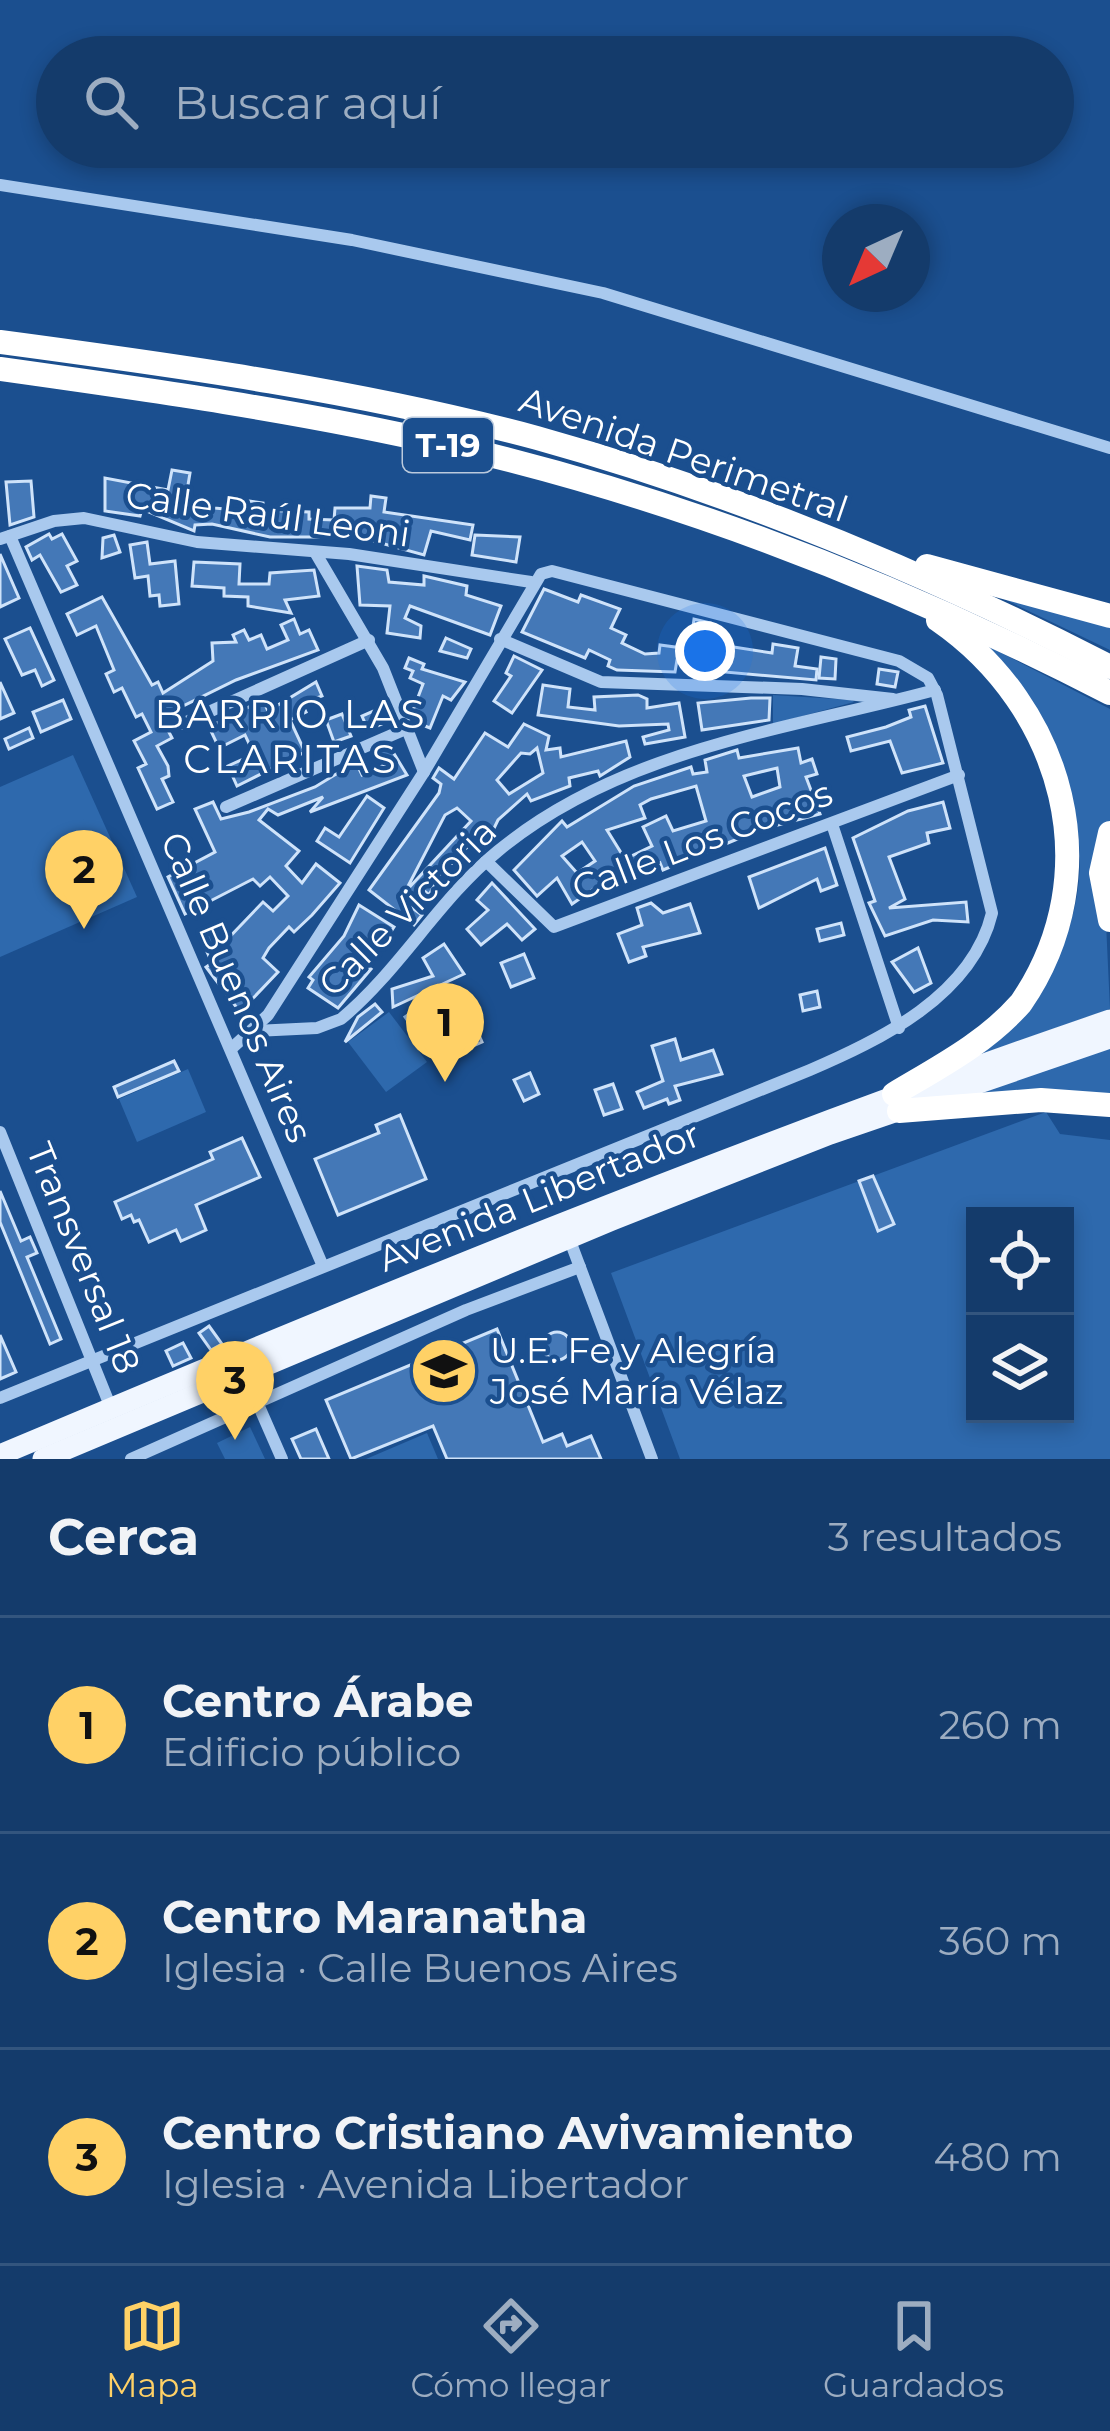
<!DOCTYPE html>
<html lang="es">
<head>
<meta charset="utf-8">
<style>
  :root { --surface:#143b6b; --page:#1d4271; --text:#f1f3f6; --muted:#9dadc1; --line:#33557e; --accent:#ffd166 }
  body { margin:0; font-family:Montserrat,sans-serif; background:var(--page); color:var(--text) }
  .controls { position:absolute; right:36px; bottom:36px; display:grid; overflow:hidden; border-radius:0px; box-shadow:0 6px 18px #0003 }
  .controls button { width:108px; height:108px; display:grid; place-items:center; padding:0; border:0; border-bottom:3px solid var(--line); background:var(--surface); color:var(--text); font:60px sans-serif }
  .compass { position:absolute; left:822px; top:204px; width:108px; height:108px; border-radius:50%; background:var(--surface); box-shadow:0 6px 18px #0003; rotate:224deg }
  .you { position:absolute; left:705px; top:651px; width:42px; height:42px; margin:-30px; border:9px solid #fff; border-radius:50%; background:#1a73e8; box-shadow:0 0 0 18px #1a73e833 }
  .badge { display:grid; place-items:center; width:78px; height:78px; border-radius:50%; background:var(--accent); color:#111; font-size:39px; font-weight:700 }
  .pin { position:absolute; translate:-50% -99px; filter:drop-shadow(0 3px 6px #0008) }
  .pin::after { content:''; position:absolute; top:63px; width:42px; height:36px; background:inherit; clip-path:polygon(0 0,100% 0,50% 100%) }
  .list { margin:0; padding:0; list-style:none }
  h2 { display:flex; justify-content:space-between; align-items:center; height:156px; margin:0; padding:0 48px; font-size:51px }
  h2 small { font-size:39px; font-weight:400; color:var(--muted) }
  .list li { display:grid; grid-template-columns:78px 1fr auto; gap:36px; align-items:center; box-sizing:border-box; height:216px; padding:0 48px; border-top:3px solid var(--line) }
  .list b { display:block; font-size:45px; white-space:nowrap }
  .list p { margin:0; font-size:39px; white-space:nowrap; color:var(--muted) }
  .list em { font-size:39px; font-style:normal; color:var(--muted) }
  .icon { flex:none; width:66px; height:66px; fill:none; stroke:currentColor; stroke-width:2; stroke-linecap:round; stroke-linejoin:round }
  .map { position:relative; flex:none; width:1110px; height:1459px; overflow:hidden }
  .search { position:absolute; background:var(--surface); box-shadow:0 6px 18px #0003; left:36px; right:36px; top:36px; height:132px; display:flex; align-items:center; gap:30px; box-sizing:border-box; padding:0 42px; border-radius:66px; color:var(--muted); font-size:45px }
  .sheet { height:804px; background:var(--surface) }
  nav { display:flex; justify-content:space-around; align-items:center; box-sizing:border-box; height:168px; border-top:3px solid var(--line); background:var(--surface); font-size:33px; color:var(--muted) }
  nav a { display:grid; justify-items:center; gap:6px }
  nav .on { color:var(--accent) }
  .map>svg:first-child { display:block }
  .green { fill:#2e69ad; fill-rule:evenodd }
  .water { fill:#3c6290; stroke:#9cc4f0; stroke-width:3 }
  .building { fill:#4478b7; stroke:#cfe3fa; stroke-width:3; fill-rule:evenodd }
  .lines { fill:none; stroke-linecap:round; stroke-linejoin:round }
  .street { stroke:#a9c9ee; stroke-width:12 }
  .primary { stroke:#f0f6ff; stroke-width:21 }
  .highway { stroke:#fff; stroke-width:24 }
  .labels { text-anchor:middle; dominant-baseline:central; stroke-width:9; stroke-linejoin:round; paint-order:stroke }
  .shield { fill:#1b4f8f; stroke:#bbcadd; stroke-width:3 }
  .shield-label { font-size:33px; font-weight:bold; fill:#fff }
  .street-label { font-size:36px; fill:#fff; stroke:#1b4f8f }
  .poi-label { font-size:36px; fill:#fff; stroke:#1b4f8f; text-anchor:start }
  .neighbourhood-label { font-size:39px; letter-spacing:3px; fill:#fff; stroke:#1b4f8f }
</style>
</head>
<body>
<div class="map">
<svg width="1110" height="1459" viewBox="0 0 1110 1459">
  <rect width="100%" height="100%" fill="#1b4f8f"/>
  <g class="green">
    <path d="M985 590 1110 622V650Z"/>
    <path d="M982 643 1110 709V821L1102 837 1110 1009 976 1056C1003 1022 1042 986 1062 947 1110 832 1053 729 982 643Z"/>
    <path d="M773 695 852 700 854 702 773 724Z"/>
    <path d="M73 755 137 897 0 957V787Z"/>
    <path d="M389 1012 427 1062 386 1092 348 1042Z"/>
    <path d="M1110 1047V1099L961 1100Z"/>
    <path d="M188 1069 206 1112 137 1142 119 1099Z"/>
    <path d="M1046 1112 1060 1134 1110 1140V1459H680L611 1273ZM975 1216H1065V1414H975Z"/>
    <path d="M250 1427 265 1459H225L217 1443Z"/>
    <path d="M427 1433 438 1459H366Z"/>
  </g>
  <path class="water" d="M446 989 460 1009 419 1037 405 1017Z"/>
  <g class="building">
    <path d="M172 470 190 473 185 503 214 508 248 511 249 501 263 503V510L309 512V519L334 520 335 508H370L371 496 386 498 384 512 473 525 470 540 431 531 424 555 359 537H270L212 524 195 525 194 531 142 509 140 516 105 511V478L168 490Z"/>
    <path d="M31 481 34 517 10 525 6 482Z"/>
    <path d="M49 534 52 539 62 534 77 561 67 566 77 585 61 592 40 555 32 560 26 547Z"/>
    <path d="M114 535 120 552 102 558 103 538Z"/>
    <path d="M475 535 520 537 516 562 472 555Z"/>
    <path d="M147 542 150 564 175 561 179 604 160 606 159 595 150 596 148 576 135 578 130 545Z"/>
    <path d="M0 554 19 598 0 607Z"/>
    <path d="M194 562 240 564 239 584H269L270 573 314 570 319 596 285 600 291 613 248 606V597L224 596V588L192 586Z"/>
    <path d="M357 566 387 570 389 582 424 585V576L467 586 466 595 501 606 490 635 410 606 405 618 421 626 420 638 387 633 390 606 360 605Z"/>
    <path d="M544 589 578 602 581 595 620 609 611 628 626 635 622 643 645 654 659 653 660 645 690 649 694 619 710 623 708 643 772 653 773 644 798 648 795 666 817 669 816 680 713 671V664L677 660 675 672 617 670 608 666 610 660 589 650 585 658 522 632Z"/>
    <path d="M102 597 152 685 158 682 163 693 213 661 212 643 236 642 233 635 244 630 249 640 261 635 267 649 288 640 281 625 294 619 300 634 309 630 318 650 236 680 161 717 172 738 157 746 168 766 169 776 162 779 173 802 157 809 138 768 146 764 134 741 151 732 142 714 136 717 122 688 114 692 106 674 114 670 96 626 77 635 67 614Z"/>
    <path d="M30 628 54 680 42 686 35 670 22 675 5 639Z"/>
    <path d="M446 638 471 649 467 658 440 651Z"/>
    <path d="M514 656 542 670 512 713 494 701 511 676 506 673Z"/>
    <path d="M821 657 836 659 835 679 819 678Z"/>
    <path d="M409 658 424 664 422 669 465 682 451 700 443 696 430 728 417 723 420 717 412 713 423 684 410 678 413 671 405 668Z"/>
    <path d="M879 669 898 672 895 687 877 684Z"/>
    <path d="M0 682 14 713 0 719Z"/>
    <path d="M316 682 322 696 302 704 306 712 290 720 305 752 237 786 228 766 254 754 245 735 219 748 209 727 263 700 268 711Z"/>
    <path d="M543 685 570 689 568 707 595 710 594 697 638 695 647 699V708L679 703 685 737 645 744 643 737 669 730 668 724 619 726 538 715Z"/>
    <path d="M751 698H770L769 720 702 730 698 703Z"/>
    <path d="M63 700 71 719 41 732 33 712Z"/>
    <path d="M385 706 391 720 368 730 362 716Z"/>
    <path d="M925 706 943 763 902 773 890 741 851 751 847 737 886 727 911 717 909 710Z"/>
    <path d="M342 714 351 736 334 742 326 720Z"/>
    <path d="M524 724 549 736 546 750 560 748 561 757 626 741 630 757 600 776 598 771 569 778 570 786 531 801 527 794 498 820 485 847 476 838 452 863 448 860 429 895 421 888 408 905 422 915 414 925 369 890 439 793 441 784 433 778 439 768 454 779 485 733 508 747ZM537 748 543 773 509 794 497 780 521 753 530 754ZM457 808 471 821 405 892 445 815Z"/>
    <path d="M29 728 33 738 9 749 5 739Z"/>
    <path d="M390 747 407 775 310 812 323 797 278 815 268 809 259 820 299 851 286 866 302 883 316 864 340 883 312 915 294 932 289 927 269 948 263 958 278 972 240 1012 206 967 212 963 198 932 210 927 219 948 263 902 273 911 288 896 270 877 260 886 253 879 185 914 168 877 215 852 195 809 213 802 221 819 249 812 315 787 356 762 362 775 384 765 378 752Z"/>
    <path d="M798 748 801 763 812 759 817 774 806 777 820 814 759 830 663 870 660 863 612 891 608 879 572 904 557 878 537 896 514 870 562 821 567 827 634 786 691 767 693 774 707 772 705 760 737 750 739 758ZM777 768 780 787 752 797 744 776ZM696 786 706 821 673 831 666 816 643 827 652 846 625 859 607 830 645 818 640 805 651 799ZM582 842 595 861 577 873 562 856Z"/>
    <path d="M367 796 384 808 350 863 317 841 325 828 339 837Z"/>
    <path d="M943 802 950 828 927 833 929 843 889 857 905 899 889 908 966 902 968 922 933 920 885 936 869 903 875 901 853 838 908 811Z"/>
    <path d="M825 848 837 885 821 891 817 879 759 908 749 877Z"/>
    <path d="M492 883 535 929 522 940 507 924 481 945 467 929 488 910 477 900Z"/>
    <path d="M651 903 663 913 690 904 700 933 643 947 646 956 629 962 618 934 642 925 637 908Z"/>
    <path d="M359 905 394 927 385 941 372 933 354 958 371 969 338 1008 308 988 313 980 309 977 344 936Z"/>
    <path d="M841 923 844 935 820 941 817 929Z"/>
    <path d="M444 944 464 974 393 1007 392 989 433 976 423 958Z"/>
    <path d="M918 948 931 983 914 992 892 962Z"/>
    <path d="M524 954 534 978 511 987 501 963Z"/>
    <path d="M817 991 820 1007 803 1011 800 995Z"/>
    <path d="M375 1004 382 1012 345 1042 358 1017Z"/>
    <path d="M475 1026 482 1042 437 1062 430 1046Z"/>
    <path d="M675 1039 681 1060 713 1050 722 1074 675 1086 680 1100 669 1104 667 1099 644 1108 637 1092 663 1081 652 1046Z"/>
    <path d="M174 1061 179 1071 118 1097 114 1087Z"/>
    <path d="M530 1073 539 1094 524 1101 514 1080Z"/>
    <path d="M613 1084 622 1109 604 1115 595 1090Z"/>
    <path d="M400 1115 426 1179 338 1215 315 1159 379 1133 376 1125Z"/>
    <path d="M242 1138 260 1177 196 1205 206 1230 181 1241 176 1230 149 1242 139 1220 134 1222 131 1215 122 1219 115 1202 213 1159 210 1152Z"/>
    <path d="M873 1176 894 1224 878 1231 859 1181Z"/>
    <path d="M0 1191 21 1241 30 1237 37 1253 27 1257 61 1339 50 1344 0 1222Z"/>
    <path d="M209 1326 222 1344 211 1350 199 1333Z"/>
    <path d="M497 1329 543 1442 562 1434 567 1446 591 1436 601 1459H447L433 1426 351 1459 326 1400Z"/>
    <circle cx="557" cy="1346" r="14"/>
    <path d="M0 1335 16 1372 0 1379Z"/>
    <path d="M183 1343 191 1358 173 1366 166 1351Z"/>
    <path d="M316 1429 329 1459H301L292 1439Z"/>
  </g>
  <g class="lines">
    <g class="street">
      <path d="M0 185 352 240 603 293 1110 448"/>
      <path d="M10 536 322 1264"/>
      <path d="M0 539 54 521 84 518 197 542 349 554 531 582"/>
      <path d="M315 552 383 668 424 772"/>
      <path d="M500 639 601 682 802 689 893 699"/>
      <path d="M182 724 369 640"/>
      <path d="M226 807 408 728"/>
      <path d="M832 824 899 1028"/>
      <path d="M486 861 554 927 959 775"/>
      <path d="M255 1031 317 1028 341 1019C400 970 439 899 498 851 621 749 786 730 935 690"/>
      <path d="M0 1132 111 1408"/>
      <path d="M569 1238 652 1459"/>
      <path d="M0 1398 810 1070C880 1040 972 996 992 913L937 695 928 678 899 661 552 571 541 574 424 772 268 1015 232 1048"/>
      <path d="M257 1402 282 1459"/>
      <path d="M131 1459 466 1310 580 1267"/>
    </g>
    <g class="primary">
      <path d="M0 1455C367 1300 733 1149 1110 1020"/>
      <path d="M43 1459 612 1220 830 1134 1110 1038"/>
    </g>
    <g class="highway">
      <path d="M0 342C180 366 361 391 537 438 735 493 927 573 1110 667"/>
      <path d="M0 369C150 390 300 411 448 445 679 498 900 585 1110 693"/>
      <path d="M927 566 1110 616"/>
      <path d="M1110 833 1101 873 1110 920"/>
      <path d="M894 1094C939 1067 986 1043 1021 1003 1110 873 1064 707 938 620"/>
      <path d="M899 1111 1041 1100 1110 1105"/>
    </g>
  </g>
  <defs>
    <symbol id="school-disc" viewBox="-11 -11 22 22"><circle r="9.5" fill="#ffd166" stroke="#1b4f8f"/><path d="M0-5L7-2L0 1L-7-2ZM-4 1L0 2.5L4 1V4Q0 6-4 4Z" fill="#111"/></symbol>
  </defs>
  <g fill-rule="evenodd">
    <use href="#school-disc" x="406" y="1333" width="76" height="76"/>
  </g>
  <g class="labels">
    <rect class="shield" x="403" y="418" width="90" height="54" rx="9"/>
    <g class="shield-label">
      <text x="448" y="445">T-19</text>
    </g>
    <g class="street-label">
      <text transform="translate(684 454) rotate(19)">Avenida Perimetral</text>
      <text transform="translate(268 514) rotate(8)">Calle Raúl Leoni</text>
      <text transform="translate(702 840) rotate(-21)">Calle Los Cocos</text>
      <text transform="translate(407 907) rotate(-45)">Calle Victoria</text>
      <text transform="translate(237 987) rotate(67)">Calle Buenos Aires</text>
      <text transform="translate(539 1196) rotate(-22)">Avenida Libertador</text>
      <text transform="translate(84 1258) rotate(68)">Transversal 18</text>
    </g>
    <g class="poi-label">
      <text x="490" y="1350">U.E. Fe y Alegría<tspan x="490" dy="41">José María Vélaz</tspan></text>
    </g>
    <g class="neighbourhood-label">
      <text x="291" y="714">BARRIO LAS<tspan x="291" dy="45">CLARITAS</tspan></text>
    </g>
  </g>
</svg>
<div class="controls">
<button><svg class="icon" aria-label="locate" viewBox="0 0 24 24"><circle cx="12" cy="12" r="6"/><path d="M12 2v4M12 18v4M2 12h4M18 12h4"/></svg></button>
<button><svg class="icon" aria-label="layers" viewBox="0 0 24 24"><path d="M12 4l9 5-9 5-9-5zM3 14l9 5 9-5"/></svg></button>
</div>
<svg class="compass" viewBox="-18 -18 36 36"><path d="M0-13l5 13h-10z" fill="#e53935"/><path d="M0 13l5-13h-10z" fill="#9dadc1"/></svg>
<div class="you"></div>
<div class="pin badge" style="left:445px;top:1082px">1</div>
<div class="pin badge" style="left:84px;top:929px">2</div>
<div class="pin badge" style="left:235px;top:1440px">3</div>
<div class="search"><svg class="icon" aria-label="search" viewBox="0 0 24 24"><circle cx="10" cy="10" r="6"/><path d="M15 15l6 6"/></svg>Buscar aquí</div>
</div>
<section class="sheet">
<h2>Cerca<small>3 resultados</small></h2>
<ul class="list">
<li><span class="badge">1</span><div><b>Centro Árabe</b><p>Edificio público</p></div><em>260 m</em></li>
<li><span class="badge">2</span><div><b>Centro Maranatha</b><p>Iglesia · Calle Buenos Aires</p></div><em>360 m</em></li>
<li><span class="badge">3</span><div><b>Centro Cristiano Avivamiento</b><p>Iglesia · Avenida Libertador</p></div><em>480 m</em></li>
</ul>
</section>
<nav>
<a class="on"><svg class="icon" aria-label="map" viewBox="0 0 24 24"><path d="M3 6l6-2 6 2 6-2v14l-6 2-6-2-6 2zM9 4v14M15 6v14"/></svg>Mapa</a>
<a><svg class="icon" aria-label="directions" viewBox="0 0 24 24"><path d="M12 3l9 9-9 9-9-9zM9 14v-3h6M13 9l2 2-2 2"/></svg>Cómo llegar</a>
<a><svg class="icon" aria-label="saved" viewBox="0 0 24 24"><path d="M7 4h10v16l-5-4-5 4z"/></svg>Guardados</a>
</nav>
</body>
</html>
